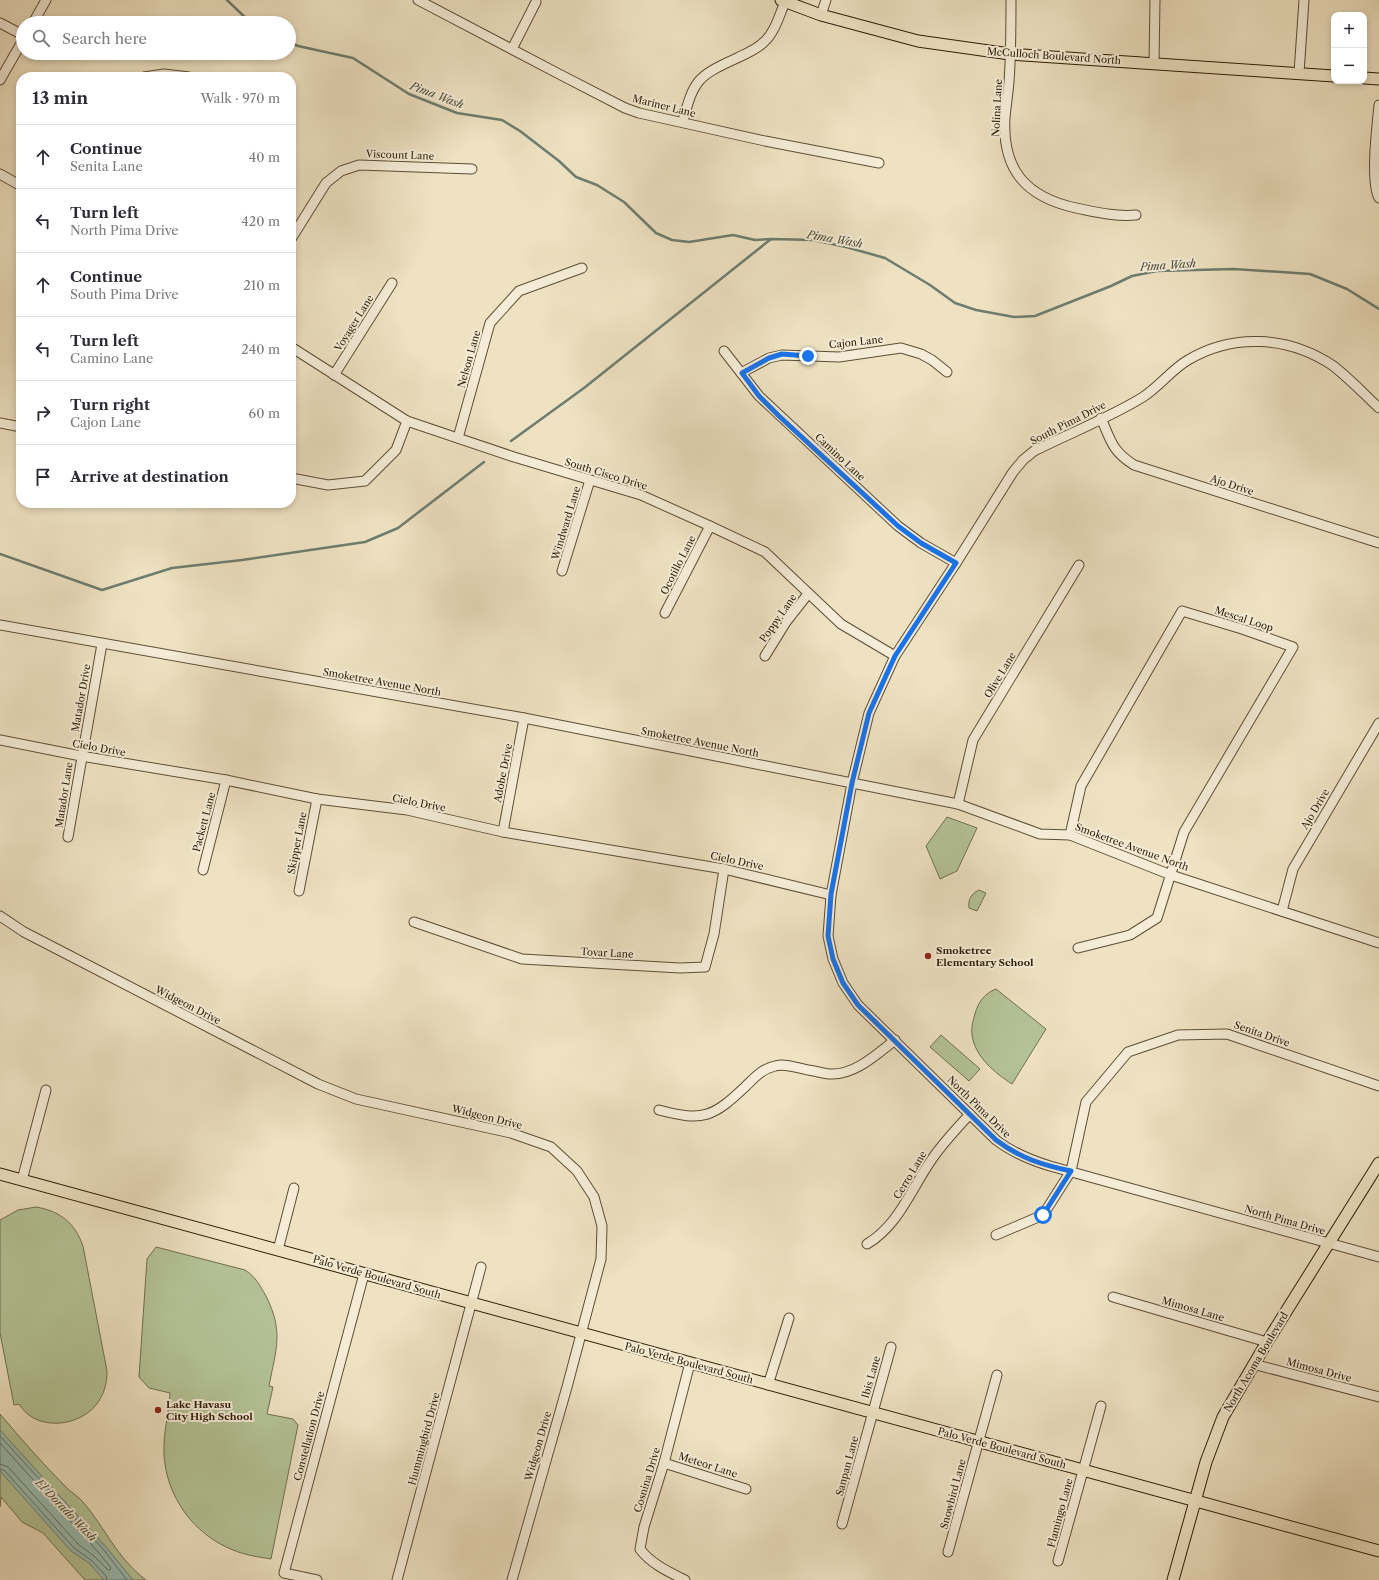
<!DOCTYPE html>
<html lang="en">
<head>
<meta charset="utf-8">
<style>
  :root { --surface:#fff; --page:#f7f7f7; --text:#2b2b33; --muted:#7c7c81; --line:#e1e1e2 }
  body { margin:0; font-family:"Libre Caslon Text",serif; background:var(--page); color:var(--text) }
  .controls { position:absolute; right:12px; top:12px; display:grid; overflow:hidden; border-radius:8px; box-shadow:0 2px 6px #0003 }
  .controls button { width:36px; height:36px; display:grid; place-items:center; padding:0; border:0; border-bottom:1px solid var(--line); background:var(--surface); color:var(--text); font:20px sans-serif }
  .stop { position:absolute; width:12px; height:12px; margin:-9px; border:3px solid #1a73e8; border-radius:50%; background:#fff }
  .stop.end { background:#1a73e8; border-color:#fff; box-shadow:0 1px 4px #0008 }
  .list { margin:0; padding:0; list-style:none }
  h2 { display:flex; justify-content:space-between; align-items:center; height:52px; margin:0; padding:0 16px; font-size:17px }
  h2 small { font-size:13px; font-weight:400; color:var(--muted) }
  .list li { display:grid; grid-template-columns:26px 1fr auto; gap:12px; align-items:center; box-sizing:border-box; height:64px; padding:0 16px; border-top:1px solid var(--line) }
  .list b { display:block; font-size:15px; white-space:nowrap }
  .list p { margin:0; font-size:13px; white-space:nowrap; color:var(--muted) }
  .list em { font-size:13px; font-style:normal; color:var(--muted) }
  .icon { flex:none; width:22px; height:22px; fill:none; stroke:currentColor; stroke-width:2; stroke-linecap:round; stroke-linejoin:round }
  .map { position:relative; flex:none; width:1379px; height:1580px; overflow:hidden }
  .search { position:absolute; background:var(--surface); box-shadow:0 2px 6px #0003; left:16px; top:16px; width:280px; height:44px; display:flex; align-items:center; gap:10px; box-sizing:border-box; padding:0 14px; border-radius:22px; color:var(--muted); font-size:15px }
  .panel { position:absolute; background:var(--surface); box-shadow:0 2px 6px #0003; left:16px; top:72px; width:280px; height:436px; border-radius:16px }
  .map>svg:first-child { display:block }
  .green { fill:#b4c497; stroke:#707050 }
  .water { fill:#99bdb4; stroke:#6e7d6f }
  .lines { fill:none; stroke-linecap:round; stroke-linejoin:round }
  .shore { stroke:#636d5e; stroke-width:1 }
  .stream { stroke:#6e7d6f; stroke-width:2.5 }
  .minor-casing { stroke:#5d4e36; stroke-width:11 }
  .major-casing { stroke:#2d1d08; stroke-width:13 }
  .minor { stroke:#f4ecd7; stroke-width:9 }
  .major { stroke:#eee2c2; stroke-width:11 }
  .route { stroke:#1a73e8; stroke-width:5 }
  .poi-dot { fill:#8f2418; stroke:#f4ecd7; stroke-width:1.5 }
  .labels { text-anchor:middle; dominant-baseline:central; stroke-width:4; stroke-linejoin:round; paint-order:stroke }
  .street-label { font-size:10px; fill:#2d1d08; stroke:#f4ecd7 }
  .poi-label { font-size:10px; font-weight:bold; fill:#2d1d08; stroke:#f4ecd7; text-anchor:start }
  .water-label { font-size:11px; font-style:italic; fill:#4d4d3c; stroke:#f4ecd7 }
</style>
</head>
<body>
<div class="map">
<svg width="1379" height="1580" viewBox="0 0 1379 1580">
  <rect width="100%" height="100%" fill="#eee2c2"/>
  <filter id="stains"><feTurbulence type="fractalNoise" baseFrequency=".005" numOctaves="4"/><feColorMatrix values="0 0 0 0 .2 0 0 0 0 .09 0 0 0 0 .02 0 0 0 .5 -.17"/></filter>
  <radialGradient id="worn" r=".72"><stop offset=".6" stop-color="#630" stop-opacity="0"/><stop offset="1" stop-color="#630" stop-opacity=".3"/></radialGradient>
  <g class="green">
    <path d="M947 817 977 828 957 871 940 879 926 846Z"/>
    <path d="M979 890 986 893 977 911 969 908C968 899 971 894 979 890Z"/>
    <path d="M996 989 1046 1029 1012 1084C995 1073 975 1057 972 1035 971 1028 973 1020 975 1014 978 1002 985 993 996 989Z"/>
    <path d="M941 1035 980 1069 969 1081 930 1047Z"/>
    <path d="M36 1207C60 1211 75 1223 83 1246L107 1371C107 1384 104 1395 96 1405 77 1428 35 1431 19 1404L14 1405 0 1333V1220L18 1210Z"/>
    <path d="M156 1247 245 1270C256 1277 260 1286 266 1296 284 1332 276 1349 269 1386L273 1387 267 1414 293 1419 298 1425 271 1559C258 1557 245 1555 233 1550 193 1534 166 1496 164 1454 163 1433 169 1413 170 1393L149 1388 139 1377 147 1259Z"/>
    <path d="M0 1414C21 1439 42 1463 65 1486 70 1492 78 1496 83 1502 106 1529 116 1557 146 1580H85L43 1533 22 1522 1 1497 0 1507Z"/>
  </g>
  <path class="water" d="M0 1430 106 1547 133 1580H104L89 1563 71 1551 0 1471Z"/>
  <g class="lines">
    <g class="shore">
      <path d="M0 1436 103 1549 127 1580"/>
      <path d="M0 1443 99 1553 111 1568 110 1570H108L94 1556 78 1544 8 1467 0 1464"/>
      <path d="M0 1469 5 1471 74 1548 91 1560 106 1576 107 1580"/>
    </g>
    <g class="stream">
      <path d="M227 0 251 23"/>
      <path d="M289 42 298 46 353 58 409 94 457 113 502 120 520 131 559 161 576 177 597 185 624 202 656 233 672 240 689 242 733 235 755 240 772 239 813 240 846 247 885 258 930 285 955 303 976 310 1014 317 1035 316 1111 286 1132 276 1157 271 1234 269 1310 274 1347 289 1379 309"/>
      <path d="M511 441 584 388 771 239"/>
      <path d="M0 554 102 590 172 568 242 560 365 542 398 528 484 462"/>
    </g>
    <defs>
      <g id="minor">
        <path d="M418 0 559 74 625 108 639 113 765 141 879 163"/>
        <path d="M1011 0C1011 27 1011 55 1009 82 1008 94 1006 106 1005 118 1002 170 1026 197 1076 208 1096 212 1116 217 1136 215"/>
        <path d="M821 15 826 0"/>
        <path d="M0 23 23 35"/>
        <path d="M33 23 46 0"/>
        <path d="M512 49 536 2"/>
        <path d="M1154 63 1155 0"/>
        <path d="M1299 73 1304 0"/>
        <path d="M144 77 164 74 189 77"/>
        <path d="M0 80 23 40"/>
        <path d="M1379 105C1377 126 1370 181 1379 198"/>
        <path d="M683 121C694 79 698 76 737 58 747 53 756 50 764 42 775 32 779 16 785 2"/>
        <path d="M0 174 21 186"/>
        <path d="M291 239 326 183 341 171 359 165 472 169"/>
        <path d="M291 347 407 421 514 457 641 495 710 526 765 552 841 624 895 656"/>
        <path d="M724 351 759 396 898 526 921 543 956 563"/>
        <path d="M741 373 769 358 782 355 839 357 901 348 921 354 932 360 947 372"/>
        <path d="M334 375 392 283"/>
        <path d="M1379 408C1365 395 1347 376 1332 365 1288 336 1233 333 1188 360 1171 370 1160 386 1143 397 1109 418 1070 433 1034 451L1023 460 1013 472 956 563 895 656 869 713 852 783 831 895 828 936 833 959 843 983 858 1005 996 1140C1013 1153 1030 1160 1050 1166L1379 1257"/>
        <path d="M1101 418C1111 441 1112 451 1134 465L1379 543"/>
        <path d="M0 423 21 427"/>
        <path d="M458 438 490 323 519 291 582 268"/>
        <path d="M291 478 328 485 365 481 396 450 407 421"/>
        <path d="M562 571 590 480"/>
        <path d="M665 613 710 526"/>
        <path d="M0 625 524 718 958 804 1040 834 1070 835 1171 875 1379 943"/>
        <path d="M765 656 786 622 808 594"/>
        <path d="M0 740 81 756 226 780 317 799 407 810 503 832 724 869 831 895"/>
        <path d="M958 804 973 740 1079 565"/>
        <path d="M503 832 524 718"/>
        <path d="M1070 835 1081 786 1182 611 1242 629 1293 647 1184 832 1157 918 1130 935 1078 948"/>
        <path d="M68 837 102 644"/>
        <path d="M203 870 226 780"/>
        <path d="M299 891 317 799"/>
        <path d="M1282 911 1293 869 1379 723"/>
        <path d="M0 916 24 932 318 1084 356 1099 511 1133 551 1147 577 1171 594 1197 602 1226 601 1259 567 1387 512 1580"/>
        <path d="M414 922 522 959 680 968 705 967 714 934 724 869"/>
        <path d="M659 1110C704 1122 713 1117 746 1086 755 1077 762 1069 775 1066 786 1063 797 1068 808 1070 815 1071 822 1073 829 1074 854 1076 877 1054 895 1040"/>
        <path d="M22 1180 46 1090"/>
        <path d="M996 1235 1043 1215 1071 1171 1086 1102 1128 1052 1178 1035 1227 1034 1379 1086"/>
        <path d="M867 1244C899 1225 911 1189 932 1159 943 1143 957 1128 970 1114"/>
        <path d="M278 1250 294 1188"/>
        <path d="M1113 1297 1267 1342"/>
        <path d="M1253 1364 1379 1397"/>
        <path d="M768 1385 789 1318"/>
        <path d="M664 1463 746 1489"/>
        <path d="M842 1524 891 1347"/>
        <path d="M948 1552 997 1375"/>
        <path d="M1058 1561 1101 1406"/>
        <path d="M317 1580 284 1573 364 1274"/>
        <path d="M397 1580 481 1267"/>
        <path d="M685 1580C669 1572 651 1564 640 1549L644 1527 664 1463 690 1363"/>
      </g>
      <g id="major">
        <path d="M781 0 821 15 918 41 1010 54 1334 76"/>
        <path d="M1364 78 1379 79"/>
        <path d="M0 1174 1379 1551"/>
        <path d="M1173 1580 1206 1462 1223 1417 1267 1342 1379 1163"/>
      </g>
    </defs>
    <use href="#minor" class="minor-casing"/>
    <use href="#major" class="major-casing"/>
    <use href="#minor" class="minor"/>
    <use href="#major" class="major"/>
  </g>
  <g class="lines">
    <path class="route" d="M808 356 782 354 769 358 742 373 759 396 779 416 898 526 921 543 956 563 895 656 869 713 852 783 831 894 828 936 833 959 843 983 858 1005 996 1140C1020 1158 1042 1165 1071 1171L1043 1215"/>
  </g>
  <g class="poi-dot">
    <circle cx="928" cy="956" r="4"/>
    <circle cx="158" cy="1410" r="4"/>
  </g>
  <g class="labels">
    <g class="street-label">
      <text transform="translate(1054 56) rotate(4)">McCulloch Boulevard North</text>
      <text transform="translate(664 106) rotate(14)">Mariner Lane</text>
      <text transform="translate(997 108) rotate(-87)">Nolina Lane</text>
      <text transform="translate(400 155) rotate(2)">Viscount Lane</text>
      <text transform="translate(354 323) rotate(-58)">Voyager Lane</text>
      <text transform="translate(856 342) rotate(-6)">Cajon Lane</text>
      <text transform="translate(469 359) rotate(-74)">Nelson Lane</text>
      <text transform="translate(1068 423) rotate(-27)">South Pima Drive</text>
      <text transform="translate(840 457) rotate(43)">Camino Lane</text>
      <text transform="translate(606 474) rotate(17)">South Cisco Drive</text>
      <text transform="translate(1232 485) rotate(18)">Ajo Drive</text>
      <text transform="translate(566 523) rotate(-73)">Windward Lane</text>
      <text transform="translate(678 565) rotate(-63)">Ocotillo Lane</text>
      <text transform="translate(778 618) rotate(-55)">Poppy Lane</text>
      <text transform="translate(1244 619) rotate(18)">Mescal Loop</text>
      <text transform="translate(1000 675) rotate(-59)">Olive Lane</text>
      <text transform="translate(382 682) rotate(10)">Smoketree Avenue North</text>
      <text transform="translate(81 698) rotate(-80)">Matador Drive</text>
      <text transform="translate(700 742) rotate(11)">Smoketree Avenue North</text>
      <text transform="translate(99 748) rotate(10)">Cielo Drive</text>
      <text transform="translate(503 773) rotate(-79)">Adobe Drive</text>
      <text transform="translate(64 795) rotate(-81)">Matador Lane</text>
      <text transform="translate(419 803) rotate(11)">Cielo Drive</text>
      <text transform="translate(1315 809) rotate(-59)">Ajo Drive</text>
      <text transform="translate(204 822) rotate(-75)">Packett Lane</text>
      <text transform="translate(297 843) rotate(-79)">Skipper Lane</text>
      <text transform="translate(1132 847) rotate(20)">Smoketree Avenue North</text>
      <text transform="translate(737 861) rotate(12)">Cielo Drive</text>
      <text transform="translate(607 953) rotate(3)">Tovar Lane</text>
      <text transform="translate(188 1005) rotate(27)">Widgeon Drive</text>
      <text transform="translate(1262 1034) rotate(19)">Senita Drive</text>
      <text transform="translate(979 1107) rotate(44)">North Pima Drive</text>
      <text transform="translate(487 1117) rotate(14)">Widgeon Drive</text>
      <text transform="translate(910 1175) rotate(-59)">Cerro Lane</text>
      <text transform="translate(1285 1220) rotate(16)">North Pima Drive</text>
      <text transform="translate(377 1277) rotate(16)">Palo Verde Boulevard South</text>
      <text transform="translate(1193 1309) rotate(16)">Mimosa Lane</text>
      <text transform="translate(1256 1362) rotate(-59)">North Acoma Boulevard</text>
      <text transform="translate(689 1363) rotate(15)">Palo Verde Boulevard South</text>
      <text transform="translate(1319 1370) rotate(15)">Mimosa Drive</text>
      <text transform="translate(871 1377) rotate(-74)">Ibis Lane</text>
      <text transform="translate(309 1436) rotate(-75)">Constellation Drive</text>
      <text transform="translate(424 1439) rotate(-75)">Hummingbird Drive</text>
      <text transform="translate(538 1446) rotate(-74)">Widgeon Drive</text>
      <text transform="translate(1002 1448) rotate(15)">Palo Verde Boulevard South</text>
      <text transform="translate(708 1465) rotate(18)">Meteor Lane</text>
      <text transform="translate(847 1466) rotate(-75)">Sanpan Lane</text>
      <text transform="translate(647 1480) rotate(-73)">Cosnina Drive</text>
      <text transform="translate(953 1494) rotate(-75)">Snowbird Lane</text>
      <text transform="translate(1060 1513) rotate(-75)">Flamingo Lane</text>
    </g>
    <g class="poi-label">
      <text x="936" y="950">Smoketree<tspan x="936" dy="12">Elementary School</tspan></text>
      <text x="166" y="1404">Lake Havasu<tspan x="166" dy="12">City High School</tspan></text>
    </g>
    <g class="water-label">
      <text transform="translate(437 95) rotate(21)">Pima Wash</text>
      <text transform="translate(835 239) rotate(10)">Pima Wash</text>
      <text transform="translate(1168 265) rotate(-4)">Pima Wash</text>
      <text transform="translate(66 1510) rotate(46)">El Dorado Wash</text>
    </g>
  </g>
  <rect width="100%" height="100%" filter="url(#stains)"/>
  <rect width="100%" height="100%" fill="url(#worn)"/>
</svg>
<div class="controls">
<button>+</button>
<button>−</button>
</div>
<div class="stop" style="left:1043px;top:1215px"></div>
<div class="stop end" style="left:808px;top:356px"></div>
<div class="search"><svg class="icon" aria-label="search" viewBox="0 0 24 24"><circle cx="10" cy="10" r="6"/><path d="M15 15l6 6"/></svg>Search here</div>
<section class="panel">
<h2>13 min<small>Walk · 970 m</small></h2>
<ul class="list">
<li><svg class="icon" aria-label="ahead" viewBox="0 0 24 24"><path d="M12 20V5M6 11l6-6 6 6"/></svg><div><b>Continue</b><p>Senita Lane</p></div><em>40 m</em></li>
<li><svg class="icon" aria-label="left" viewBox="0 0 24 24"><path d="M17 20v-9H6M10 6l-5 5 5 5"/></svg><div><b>Turn left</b><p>North Pima Drive</p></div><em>420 m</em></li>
<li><svg class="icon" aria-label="ahead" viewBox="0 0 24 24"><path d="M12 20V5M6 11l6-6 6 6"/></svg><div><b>Continue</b><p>South Pima Drive</p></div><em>210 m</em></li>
<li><svg class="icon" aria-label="left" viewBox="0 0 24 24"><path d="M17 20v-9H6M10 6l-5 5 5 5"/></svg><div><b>Turn left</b><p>Camino Lane</p></div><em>240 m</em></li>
<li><svg class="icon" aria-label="right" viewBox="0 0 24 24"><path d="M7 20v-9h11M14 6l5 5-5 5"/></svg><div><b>Turn right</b><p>Cajon Lane</p></div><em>60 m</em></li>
<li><svg class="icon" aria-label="arrive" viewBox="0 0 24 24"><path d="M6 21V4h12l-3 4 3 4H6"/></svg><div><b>Arrive at destination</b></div></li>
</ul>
</section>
</div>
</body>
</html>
